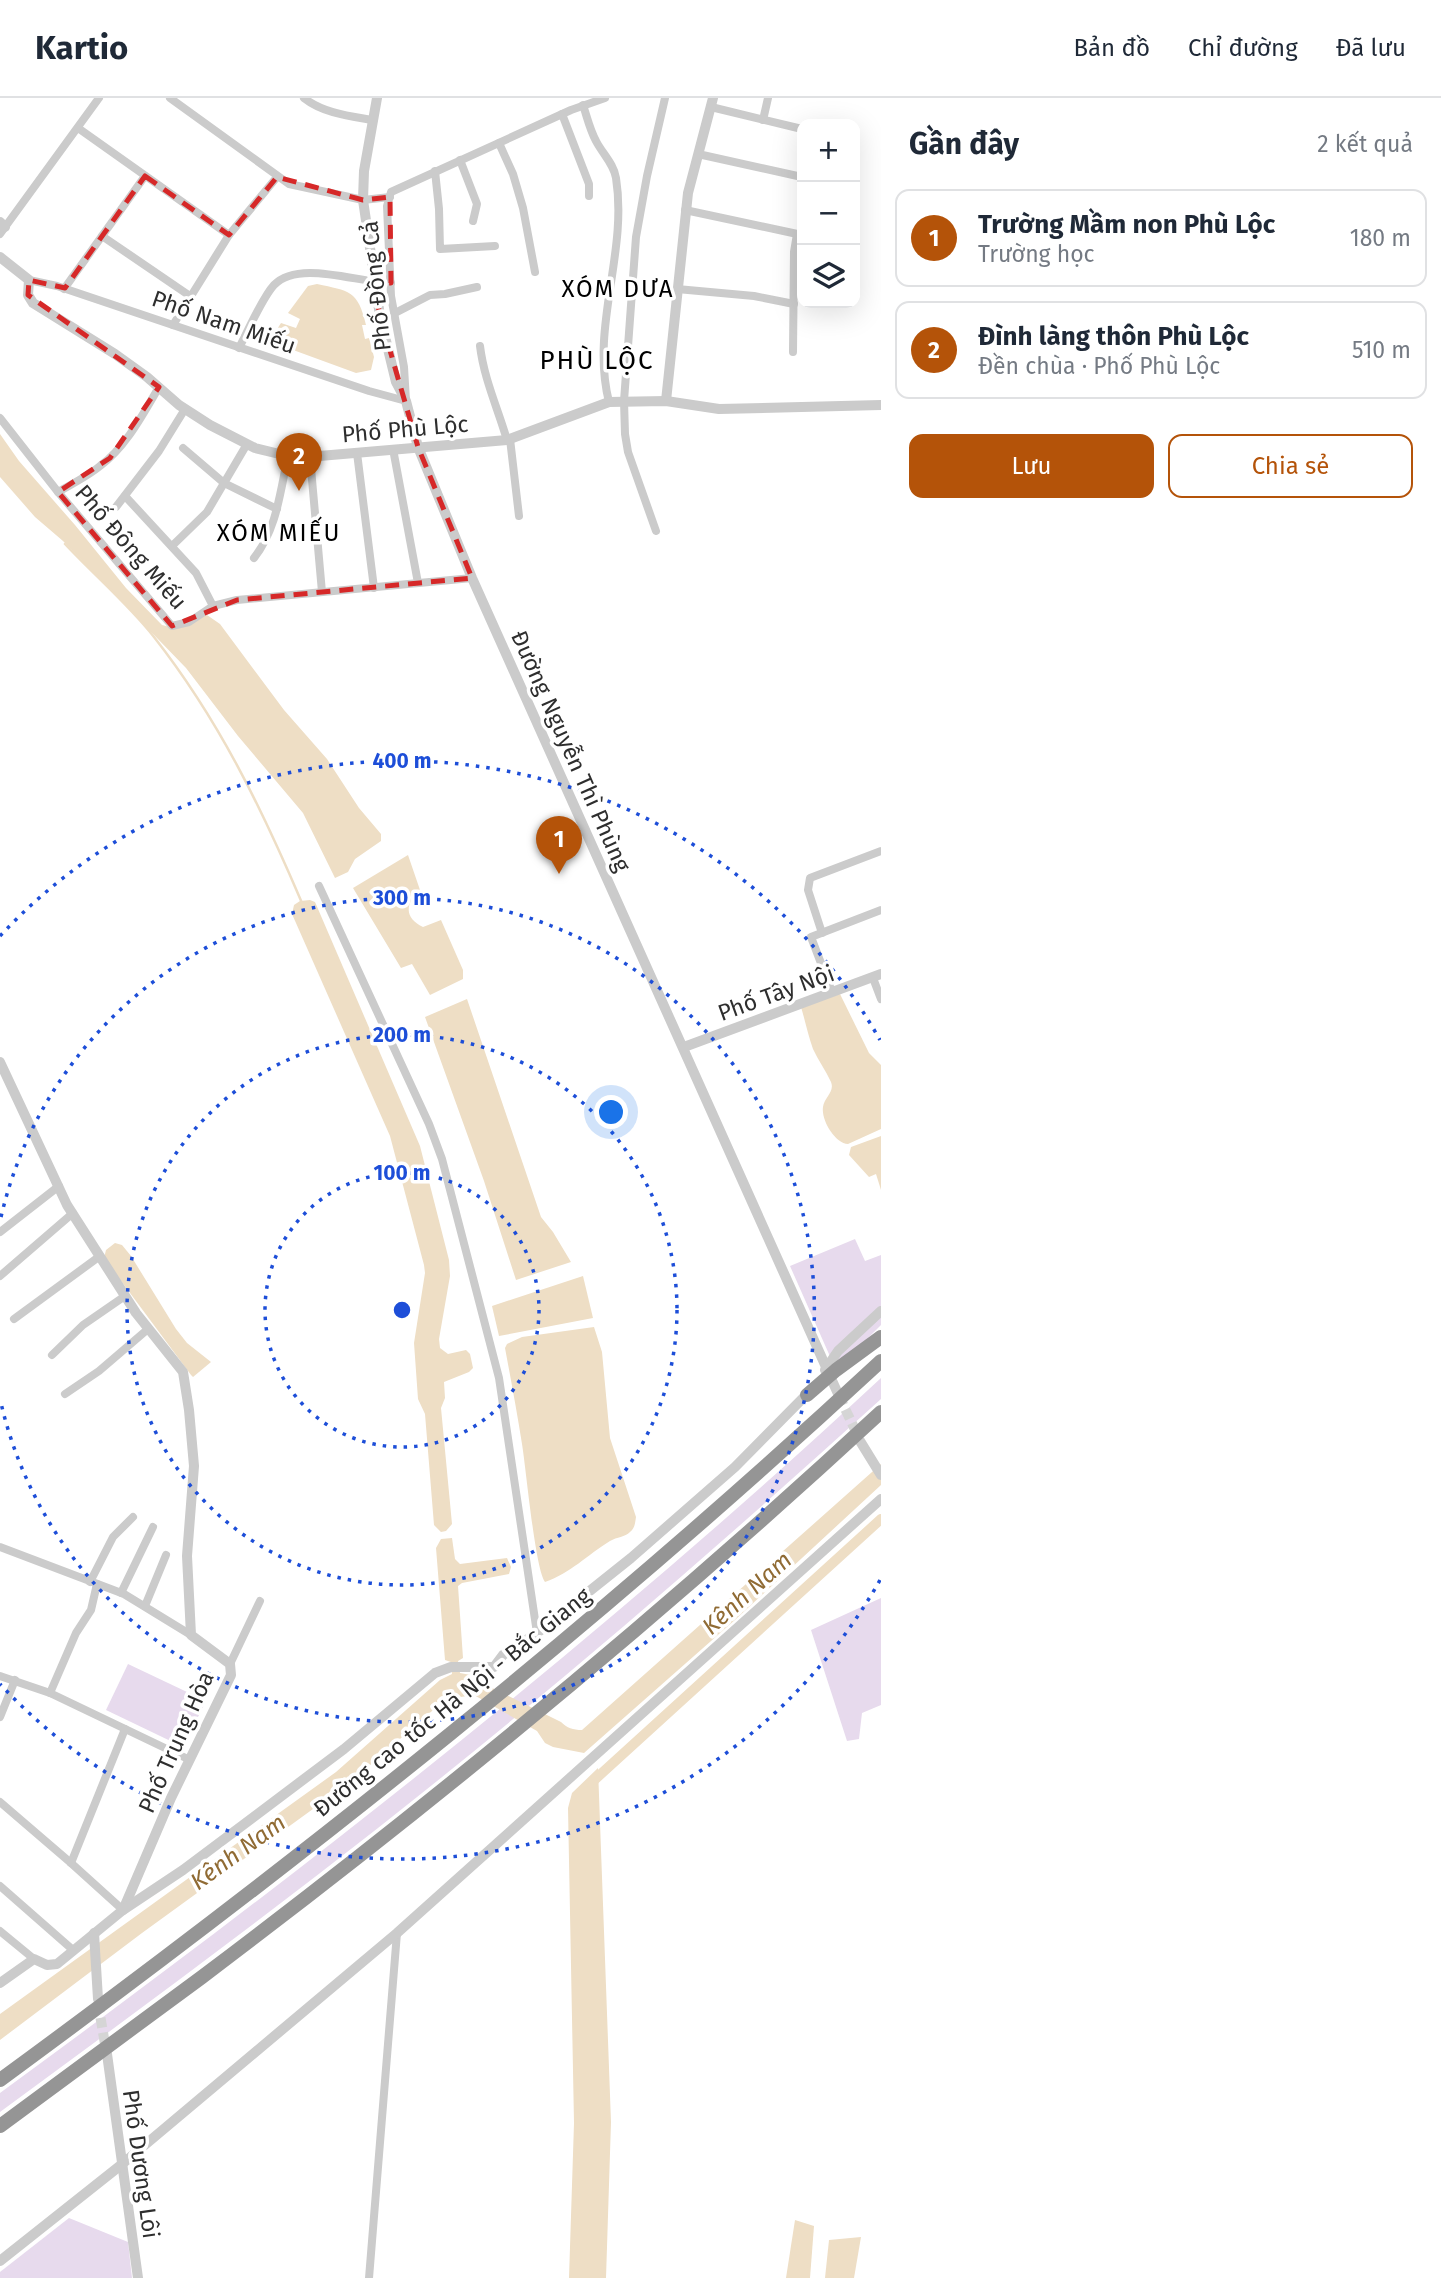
<!DOCTYPE html>
<html lang="vi">
<head>
<meta charset="utf-8">
<style>
  :root { --surface:#fff; --page:#f2f2f3; --text:#1f2937; --muted:#747a83; --line:#e0e1e3; --accent:#b45309 }
  body { margin:0; font-family:"Fira Sans",sans-serif; background:var(--page); color:var(--text) }
  .controls { position:absolute; right:21px; top:21px; display:grid; overflow:hidden; border-radius:14px; box-shadow:0 7px 28px #0002 }
  .controls button { width:63px; height:63px; display:grid; place-items:center; padding:0; border:0; border-bottom:2px solid var(--line); background:var(--surface); color:var(--text); font:35px sans-serif }
  .you { position:absolute; left:612px; top:1015px; width:24px; height:24px; margin:-18px; border:5px solid #fff; border-radius:50%; background:#1a73e8; box-shadow:0 0 0 10px #1a73e833 }
  .badge { display:grid; place-items:center; width:46px; height:46px; border-radius:50%; background:var(--accent); color:#fff; font-size:23px; font-weight:700 }
  .pin { position:absolute; translate:-50% -58px; filter:drop-shadow(0 2px 4px #0008) }
  .pin::after { content:''; position:absolute; top:37px; width:24px; height:21px; background:inherit; clip-path:polygon(0 0,100% 0,50% 100%) }
  .list { margin:0; padding:0; list-style:none }
  h2 { display:flex; justify-content:space-between; align-items:center; height:91px; margin:0; padding:0 28px; font-size:30px }
  h2 small { font-size:23px; font-weight:400; color:var(--muted) }
  .list li { display:grid; grid-template-columns:46px 1fr auto; gap:21px; align-items:center; box-sizing:border-box; height:98px; margin:0 14px 14px; padding:0 14px; border:2px solid var(--line); border-radius:14px }
  .list b { display:block; font-size:26px; white-space:nowrap }
  .list p { margin:0; font-size:23px; white-space:nowrap; color:var(--muted) }
  .list em { font-size:23px; font-style:normal; color:var(--muted) }
  .actions { display:flex; gap:14px; padding:21px 28px }
  .actions a { flex:1; padding:16px 0; border:2px solid var(--accent); border-radius:14px; text-align:center; font-size:24px; color:var(--accent) }
  .actions .main { background:var(--accent); color:#fff }
  .icon { flex:none; width:38px; height:38px; fill:none; stroke:currentColor; stroke-width:2; stroke-linecap:round; stroke-linejoin:round }
  .map { position:relative; flex:none; width:881px; height:2180px; overflow:hidden }
  header { display:flex; align-items:center; gap:42px; box-sizing:border-box; height:98px; padding:0 35px; background:var(--surface); border-bottom:2px solid var(--line) }
  header strong { font-size:33px }
  nav { display:flex; gap:38px; margin-inline-start:auto; font-size:24px }
  main { display:flex }
  aside { flex:1; background:var(--surface) }
  .map>svg:first-child { display:block }
  .green { fill:#e7daed }
  .water { fill:#eedec5 }
  .lines { fill:none; stroke-linecap:round; stroke-linejoin:round }
  .stream { stroke:#eedec5; stroke-width:2.5 }
  .canal { stroke:#eedec5; stroke-width:10 }
  .tertiary-tunnel { stroke:#d5d5d5; stroke-width:10; stroke-dasharray:10 5; stroke-linecap:butt }
  .minor { stroke:#cbcbcb; stroke-width:8 }
  .tertiary { stroke:#cbcbcb; stroke-width:10 }
  .motorway { stroke:#959595; stroke-width:14 }
  .marked { fill:none; stroke:#d62828; stroke-width:5; stroke-dasharray:14 9; stroke-linejoin:round }
  .ring { fill:none; stroke:#1d4ed8; stroke-width:3.5; stroke-dasharray:3.5 7 }
  .labels { text-anchor:middle; dominant-baseline:central; stroke-width:7; stroke-linejoin:round; paint-order:stroke }
  .street-label { font-size:23px; fill:#2e2e2e; stroke:#fff }
  .neighbourhood-label { font-size:24px; letter-spacing:2px; fill:#000; stroke:#fff }
  .water-label { font-size:24px; font-style:italic; fill:#906b34; stroke:#fff }
  .quarter-label { font-size:26px; letter-spacing:2px; fill:#000; stroke:#fff }
  .centre { fill:#1d4ed8; stroke:#fff; stroke-width:3.5 }
  .ring-label { font-size:21px; text-anchor:middle; font-weight:bold; fill:#1d4ed8; stroke:#fff; stroke-width:7; stroke-linejoin:round; paint-order:stroke }
</style>
</head>
<body>
<header>
<strong>Kartio</strong>
<nav><a>Bản đồ</a><a>Chỉ đường</a><a>Đã lưu</a></nav>
</header>
<main>
<div class="map">
<svg width="881" height="2180" viewBox="0 0 881 2180">
  <rect width="100%" height="100%" fill="#fff"/>
  <g class="green">
    <path d="M855 1141 865 1163 881 1157V1227L836 1272 790 1168Z"/>
    <path d="M881 1280V1301C718 1449 551 1594 378 1730 254 1827 127 1921 0 2014V1995C305 1772 604 1538 881 1280Z"/>
    <path d="M881 1500V1607L862 1615 859 1641 847 1643 811 1532Z"/>
    <path d="M128 1566 206 1603 183 1649 106 1612Z"/>
    <path d="M69 2120 128 2144 132 2180H0V2174Z"/>
  </g>
  <g class="water">
    <path d="M317 186C349 193 358 192 366 227H362L365 241 369 240 374 259 371 272 356 275 274 245V236L281 225 296 230 300 221 288 215 308 188Z"/>
    <path d="M0 336 19 363 75 427 126 490 162 527 170 529 207 517 220 526 284 612 327 661 359 710 381 736V743L355 761 348 774 335 780 303 715 238 638 186 570 63 443 35 419 0 379Z"/>
    <path d="M408 757 420 792C405 805 404 820 423 829L441 822 463 872V881L430 897 412 866 401 870 353 790Z"/>
    <path d="M310 802 315 804 420 1048 449 1162 450 1178 439 1241 440 1250 448 1256 466 1252 470 1256 473 1270 469 1274 444 1284 445 1300 441 1310 452 1426 446 1433 441 1434 434 1427 425 1316 418 1301 414 1245 425 1175 424 1167 390 1038 292 816 294 807 300 803Z"/>
    <path d="M840 896 869 955 881 967V1031L848 1046C835 1045 821 1022 823 1009 824 1000 835 994 831 984 826 973 818 962 813 951 808 937 805 922 801 909Z"/>
    <path d="M467 901 541 1119 553 1134 571 1164 516 1182 484 1083 425 919Z"/>
    <path d="M881 1038V1092L876 1076 869 1079 849 1057 851 1049Z"/>
    <path d="M115 1145 122 1147 131 1158 176 1231 187 1245 211 1264 193 1279 191 1277 104 1160 106 1152Z"/>
    <path d="M583 1178 593 1220 499 1238 492 1208Z"/>
    <path d="M594 1229 602 1254 610 1340 636 1419C635 1425 635 1430 630 1434 625 1439 617 1439 610 1443 587 1457 571 1475 545 1484 535 1470 526 1370 522 1346 517 1314 511 1282 505 1250L507 1246 522 1239Z"/>
    <path d="M881 1366V1387L736 1521 584 1655 553 1649 545 1645 537 1633 474 1597 454 1600 432 1613 353 1682 142 1835 0 1942V1916L336 1674 440 1582 452 1576 451 1564 445 1562 436 1450 441 1441 452 1440 455 1461 460 1466 507 1460 511 1469 509 1476 462 1485 458 1488 463 1560 458 1563 460 1575 476 1578 484 1586 561 1624C567 1630 573 1632 582 1632Z"/>
    <path d="M598 1670 611 2024 606 2180H569L574 2025 568 1710 572 1695Z"/>
    <path d="M795 2122 814 2128 810 2180H786Z"/>
    <path d="M861 2139 854 2180H825L829 2142Z"/>
  </g>
  <g class="lines">
    <path class="stream" d="M65 446C93 476 129 507 154 539 219 622 261 709 302 805"/>
    <path class="canal" d="M591 1685 881 1421"/>
    <g class="tertiary-tunnel">
      <path d="M839 1298 859 1340"/>
      <path d="M98 1905 106 1952"/>
    </g>
    <g class="minor">
      <path d="M170 0 289 86 363 102 390 99"/>
      <path d="M304 0C323 15 349 18 372 22"/>
      <path d="M583 7C587 19 590 32 596 43 602 55 614 66 616 80 628 155 590 229 609 304"/>
      <path d="M711 9 802 31"/>
      <path d="M562 16 589 86V98"/>
      <path d="M763 22 768 0"/>
      <path d="M78 30 229 137"/>
      <path d="M499 45 513 76 523 110 535 174"/>
      <path d="M698 56 802 79"/>
      <path d="M460 62 477 106 473 123"/>
      <path d="M435 73 439 111 440 151 495 148"/>
      <path d="M685 112 802 137"/>
      <path d="M0 136 99 0"/>
      <path d="M102 138 190 198"/>
      <path d="M29 182 57 188 369 293 406 303 404 269 391 198 387 108 391 94 571 12 605 0"/>
      <path d="M64 191 145 78"/>
      <path d="M677 191 754 198 794 206"/>
      <path d="M395 215 430 197 445 196 477 189"/>
      <path d="M173 227 229 137 277 79"/>
      <path d="M480 248C484 281 498 311 507 342"/>
      <path d="M239 250C248 233 262 200 274 187 299 161 358 185 391 185"/>
      <path d="M793 254 794 154 797 136"/>
      <path d="M0 320 58 394 172 528 189 524 213 508 237 502 472 480"/>
      <path d="M510 341 519 418"/>
      <path d="M183 350 224 385 277 411"/>
      <path d="M393 351 418 485"/>
      <path d="M357 355 374 490"/>
      <path d="M310 359 322 494"/>
      <path d="M58 394C72 386 88 378 100 368 126 349 143 316 159 289"/>
      <path d="M125 398 196 475 213 508"/>
      <path d="M116 409 159 353 185 311"/>
      <path d="M656 433 628 354 625 336 624 303 636 139 647 78 665 0"/>
      <path d="M172 448 207 414 247 346"/>
      <path d="M254 460C277 431 280 394 288 358"/>
      <path d="M319 788 429 1026 442 1061 499 1280 537 1535"/>
      <path d="M822 835 808 792 810 780 881 753"/>
      <path d="M873 880 881 901"/>
      <path d="M832 894 811 839 881 812"/>
      <path d="M0 1134 59 1088"/>
      <path d="M0 1178 73 1115"/>
      <path d="M14 1221 100 1158"/>
      <path d="M52 1257 83 1227 125 1198"/>
      <path d="M65 1296 99 1273 148 1231"/>
      <path d="M0 1449 124 1496 191 1537"/>
      <path d="M90 1484 113 1439 133 1419"/>
      <path d="M121 1495 153 1429"/>
      <path d="M145 1508 166 1457"/>
      <path d="M230 1566 260 1503"/>
      <path d="M0 1578 50 1595 190 1662"/>
      <path d="M50 1595 76 1535 91 1512 97 1486"/>
      <path d="M0 1619 15 1582"/>
      <path d="M0 1704 71 1765 123 1812"/>
      <path d="M71 1765 125 1631"/>
      <path d="M0 1788 73 1852"/>
      <path d="M0 1833 34 1861"/>
      <path d="M369 2180 397 1835"/>
    </g>
    <g class="tertiary">
      <path d="M377 0 364 73 363 102 380 218 396 284 406 303 418 349 472 480 839 1298"/>
      <path d="M0 124 5 129"/>
      <path d="M0 159 29 182 28 197 33 205 115 256 147 279 179 307 210 327 255 350 296 360 507 342 609 304 666 303 719 311 881 307"/>
      <path d="M666 303 688 95 713 0"/>
      <path d="M684 949 881 876"/>
      <path d="M0 964 67 1107 136 1215 183 1274 189 1312 194 1368 187 1458 191 1537 230 1566 231 1577 171 1700 123 1812 57 1866 47 1867 34 1861 0 1885"/>
      <path d="M825 1272 838 1253 881 1213"/>
      <path d="M860 1343 881 1377"/>
      <path d="M123 1812 183 1772 344 1651 435 1575 451 1569H494L503 1557 537 1535 631 1460 735 1369 810 1293"/>
      <path d="M94 1835 98 1901"/>
      <path d="M107 1956 138 2180"/>
      <path d="M0 2163 121 2067 397 1835 881 1401"/>
    </g>
    <g class="motorway">
      <path d="M807 1297 836 1272 881 1239"/>
      <path d="M0 1982C307 1757 602 1522 881 1263"/>
      <path d="M0 2028C67 1978 135 1929 202 1879 437 1702 665 1514 881 1314"/>
    </g>
  </g>
  <path class="marked" d="M145 78 229 137 277 79 363 102 390 99 391 185H374L380 218 418 349 472 480 237 502 172 528 58 394 110 360 159 289 28 197 29 182 65 190Z"/>
  <g class="ring">
    <circle cx="402" cy="1212" r="137"/>
    <circle cx="402" cy="1212" r="275"/>
    <path d="M1 1119A412 412 0 1 1 1 1305"/>
    <path d="M880 1482A549 549 0 0 1 0 1586M0 838A549 549 0 0 1 880 942"/>
  </g>
  <g class="labels">
    <g class="street-label">
      <text transform="translate(376 188) rotate(-96)">Phố Đồng Cả</text>
      <text transform="translate(224 224) rotate(19)">Phố Nam Miếu</text>
      <text transform="translate(405 331) rotate(-5)">Phố Phù Lộc</text>
      <text transform="translate(131 449) rotate(49)">Phố Đông Miếu</text>
      <text transform="translate(571 653) rotate(66)">Đường Nguyễn Thì Phùng</text>
      <text transform="translate(776 895) rotate(-20)">Phố Tây Nội</text>
      <text transform="translate(452 1604) rotate(-39)">Đường cao tốc Hà Nội - Bắc Giang</text>
      <text transform="translate(176 1644) rotate(-66)">Phố Trung Hòa</text>
      <text transform="translate(141 2066) rotate(82)">Phố Dương Lôi</text>
    </g>
    <g class="neighbourhood-label">
      <text x="618" y="191">XÓM DƯA</text>
      <text x="279" y="435">XÓM MIẾU</text>
    </g>
    <g class="water-label">
      <text transform="translate(747 1495) rotate(-42)">Kênh Nam</text>
      <text transform="translate(238 1754) rotate(-36)">Kênh Nam</text>
    </g>
    <g class="quarter-label">
      <text x="597" y="262">PHÙ LỘC</text>
    </g>
  </g>
  <circle cx="402" cy="1212" r="10" class="centre"/>
  <g class="ring-label">
    <text x="402" y="670">400 m</text>
    <text x="402" y="807">300 m</text>
    <text x="402" y="944">200 m</text>
    <text x="402" y="1082">100 m</text>
  </g>
</svg>
<div class="controls">
<button>+</button>
<button>−</button>
<button><svg class="icon" aria-label="layers" viewBox="0 0 24 24"><path d="M12 4l9 5-9 5-9-5zM3 14l9 5 9-5"/></svg></button>
</div>
<div class="you"></div>
<div class="pin badge" style="left:559px;top:776px">1</div>
<div class="pin badge" style="left:299px;top:393px">2</div>
</div>
<aside>
<h2>Gần đây<small>2 kết quả</small></h2>
<ul class="list">
<li><span class="badge">1</span><div><b>Trường Mầm non Phù Lộc</b><p>Trường học</p></div><em>180 m</em></li>
<li><span class="badge">2</span><div><b>Đình làng thôn Phù Lộc</b><p>Đền chùa · Phố Phù Lộc</p></div><em>510 m</em></li>
</ul>
<div class="actions"><a class="main">Lưu</a><a>Chia sẻ</a></div>
</aside>
</main>
</body>
</html>
